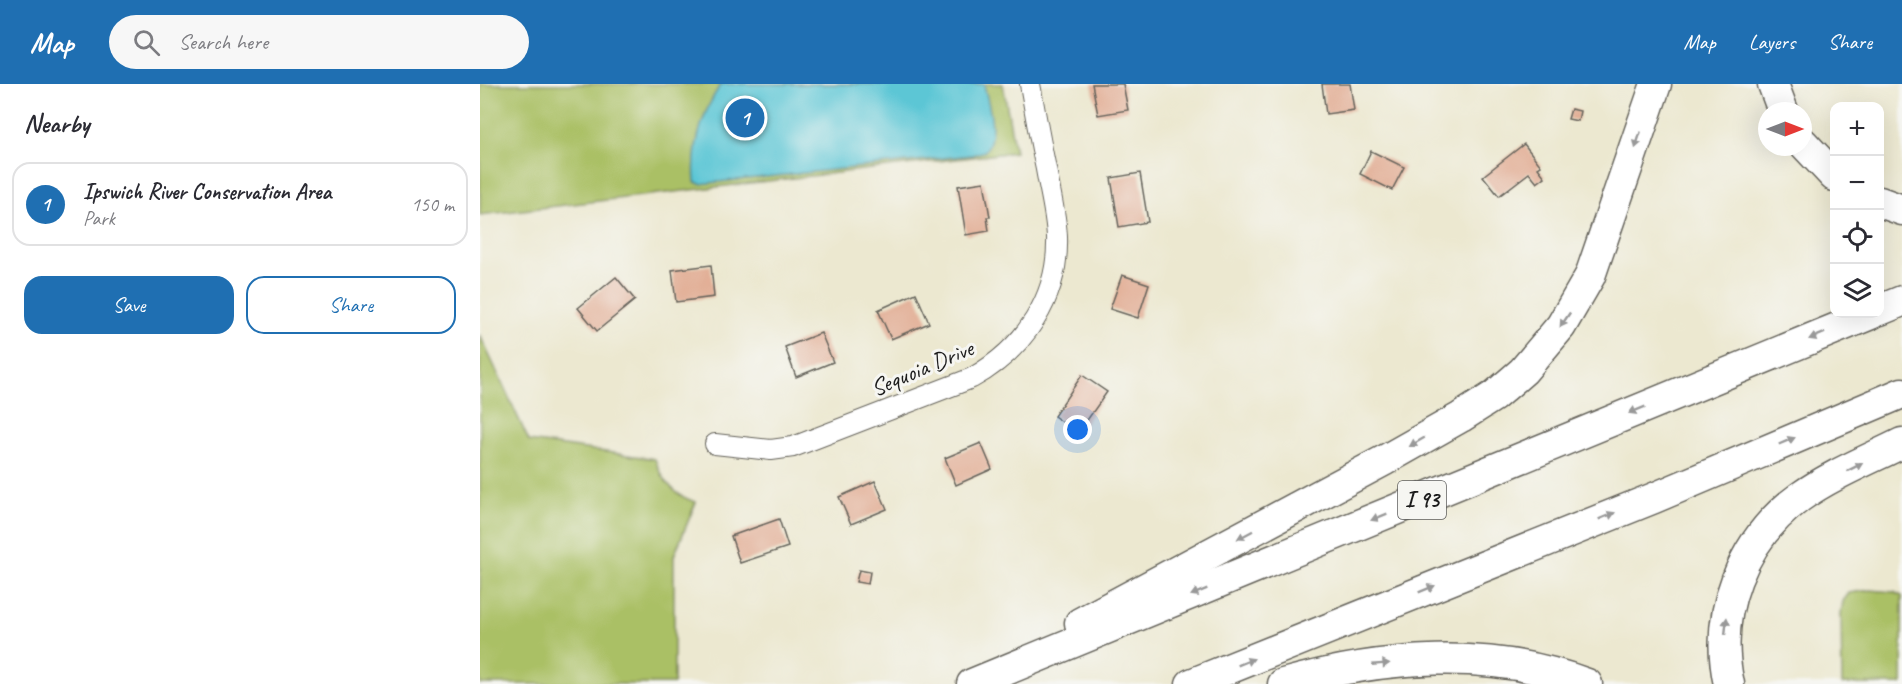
<!DOCTYPE html>
<html lang="en">
<head>
<meta charset="utf-8">
<style>
  :root { --surface:#fff; --page:#f7f7f7; --text:#2b2b33; --muted:#7c7c81; --line:#e1e1e2; --accent:#1f6fb2 }
  body { margin:0; font-family:Caveat,sans-serif; background:var(--page); color:var(--text) }
  .controls { position:absolute; right:18px; top:18px; display:grid; overflow:hidden; border-radius:12px; box-shadow:0 6px 24px #0002 }
  .controls button { width:54px; height:54px; display:grid; place-items:center; padding:0; border:0; border-bottom:2px solid var(--line); background:var(--surface); color:var(--text); font:30px sans-serif }
  .compass { position:absolute; left:1278px; top:18px; width:54px; height:54px; border-radius:50%; background:var(--surface); box-shadow:0 6px 24px #0002; rotate:90deg }
  .you { position:absolute; left:598px; top:346px; width:21px; height:21px; margin:-15px; border:4px solid #fff; border-radius:50%; background:#1a73e8; box-shadow:0 0 0 9px #1a73e833 }
  .badge { display:grid; place-items:center; width:39px; height:39px; border-radius:50%; background:var(--accent); color:#fff; font-size:20px; font-weight:700 }
  .pin { position:absolute; translate:-50% -50%; border:3px solid #fff; box-shadow:0 2px 6px #0006 }
  .list { margin:0; padding:0; list-style:none }
  h2 { display:flex; justify-content:space-between; align-items:center; height:78px; margin:0; padding:0 24px; font-size:26px }
  h2 small { font-size:20px; font-weight:400; color:var(--muted) }
  .list li { display:grid; grid-template-columns:39px 1fr auto; gap:18px; align-items:center; box-sizing:border-box; height:84px; margin:0 12px 12px; padding:0 12px; border:2px solid var(--line); border-radius:18px }
  .list b { display:block; font-size:22px; white-space:nowrap }
  .list p { margin:0; font-size:20px; white-space:nowrap; color:var(--muted) }
  .list em { font-size:20px; font-style:normal; color:var(--muted) }
  .actions { display:flex; gap:12px; padding:18px 24px }
  .actions a { flex:1; padding:14px 0; border:2px solid var(--accent); border-radius:18px; text-align:center; font-size:21px; color:var(--accent) }
  .actions .main { background:var(--accent); color:#fff }
  .icon { flex:none; width:33px; height:33px; fill:none; stroke:currentColor; stroke-width:2; stroke-linecap:round; stroke-linejoin:round }
  .map { position:relative; flex:none; width:1422px; height:600px; overflow:hidden }
  header { display:flex; align-items:center; gap:36px; box-sizing:border-box; height:84px; padding:0 30px; background:var(--accent); color:#fff }
  header strong { font-size:28px }
  nav { display:flex; gap:33px; margin-inline-start:auto; font-size:21px }
  .search { width:420px; height:54px; background:var(--page); display:flex; align-items:center; gap:15px; box-sizing:border-box; padding:0 21px; border-radius:33px; color:var(--muted); font-size:22px }
  main { display:flex }
  aside { flex:1; background:var(--surface) }
  .map>svg:first-child { display:block }
  .green { fill:#aac065; stroke:#636e40; stroke-width:1.5 }
  .water { fill:#5bc6d5; stroke:#3c7178; stroke-width:1.5 }
  .building { fill:#e2af96 }
  .lines { fill:none; stroke-linecap:round; stroke-linejoin:round }
  .minor-casing { stroke:#65635b; stroke-width:22 }
  .highway-casing { stroke:#65635b; stroke-width:33 }
  .minor { stroke:#fff; stroke-width:20 }
  .highway { stroke:#fff; stroke-width:30 }
  .oneway { fill:#999 }
  .labels { text-anchor:middle; dominant-baseline:central; stroke-width:6; stroke-linejoin:round; paint-order:stroke }
  .shield { fill:#f6f6f2; stroke:#5d5d5c; stroke-width:1.5 }
  .shield-label { font-size:22px; font-weight:bold; fill:#1c1c1c }
  .street-label { font-size:24px; fill:#1c1c1c; stroke:#f6f6f2 }
</style>
</head>
<body>
<header>
<strong>Map</strong>
<div class="search"><svg class="icon" aria-label="search" viewBox="0 0 24 24"><circle cx="10" cy="10" r="6"/><path d="M15 15l6 6"/></svg>Search here</div>
<nav><a>Map</a><a>Layers</a><a>Share</a></nav>
</header>
<main>
<aside>
<h2>Nearby<small></small></h2>
<ul class="list">
<li><span class="badge">1</span><div><b>Ipswich River Conservation Area</b><p>Park</p></div><em>150 m</em></li>
</ul>
<div class="actions"><a class="main">Save</a><a>Share</a></div>
</aside>
<div class="map">
<svg width="1422" height="600" viewBox="0 0 1422 600">
  <rect width="100%" height="100%" fill="#f6f6f2"/>
  <filter id="ink" filterUnits="userSpaceOnUse"><feTurbulence type="fractalNoise" baseFrequency=".0167" numOctaves="2"/><feDisplacementMap in="SourceGraphic" scale="12" xChannelSelector="R" yChannelSelector="G"/><feConvolveMatrix kernelMatrix="1 2 1 2 8 2 1 2 1" color-interpolation-filters="sRGB"/></filter>
  <filter id="wash" filterUnits="userSpaceOnUse"><feTurbulence type="fractalNoise" baseFrequency=".008" numOctaves="4" result="noise"/><feDisplacementMap in="SourceGraphic" scale="24" xChannelSelector="R" yChannelSelector="G"/><feGaussianBlur stdDeviation="1.35" result="paint"/><feColorMatrix in="noise" values="0 0 0 0 0 0 0 0 0 0 0 0 0 0 0 0 0 1.4 0 .05"/><feComposite in="paint" operator="in"/></filter>
  <g filter="url(#wash)">
    <rect width="100%" height="100%" fill="#ece8d0"/>
    <g class="green">
      <path d="M0 0H523L535 68 0 131Z"/>
      <path d="M0 251 49 357 175 375C182 396 194 412 216 418L194 472V600H0Z"/>
      <path d="M1390 506 1414 508 1422 512V600H1362L1361 529 1363 517 1369 509Z"/>
    </g>
    <path class="water" d="M241 0H504C508 21 519 49 505 67L492 71 220 100 215 98C212 63 222 29 241 0Z"/>
    <g id="blocks">
      <g class="building">
        <path d="M612 0H643L648 26 618 31Z"/>
        <path d="M842 0H870L874 26 846 30Z"/>
        <path d="M1091 25 1100 27 1098 37 1088 35Z"/>
        <path d="M1044 60 1061 82 1058 84 1065 93 1057 99 1049 89 1019 112 1003 92Z"/>
        <path d="M891 67 924 83 912 106 880 90Z"/>
        <path d="M660 89 668 138 639 143 631 94Z"/>
        <path d="M504 98 510 133H507L509 147 486 151 478 102Z"/>
        <path d="M231 181 234 213 196 218 192 186Z"/>
        <path d="M642 191 669 200 658 234 630 225Z"/>
        <path d="M136 193 155 216 117 247 98 224Z"/>
        <path d="M436 209 449 239 411 255 398 226Z"/>
        <path d="M341 249 353 278 316 293 305 263Z"/>
        <path d="M602 291 627 308 598 349 574 332Z"/>
        <path d="M501 359 512 385 476 401 465 374Z"/>
        <path d="M395 397 407 425 371 440 359 413Z"/>
        <path d="M299 435 308 463 260 479 251 452Z"/>
        <path d="M379 486 390 488 388 500 376 498Z"/>
      </g>
    </g>
  </g>
  <g filter="url(#ink)">
    <use href="#blocks" fill-opacity="0" stroke="#65635b" stroke-width="1.5"/>
    <g class="lines">
      <defs>
        <path id="minor" d="M235 360 291 366 313 363 492 294C544 265 579 214 577 153 576 130 570 108 566 85 560 57 555 28 550 0"/>
        <g id="highway">
          <path d="M1293 0 1303 27"/>
          <path d="M1323 59 1354 92"/>
          <path d="M1400 118 1422 126"/>
          <path d="M1400 226 1422 217"/>
          <path d="M600 539 905 376 981 333 1014 312 1043 287 1081 242 1110 192 1176 0"/>
          <path d="M492 600 1391 230"/>
          <path d="M711 600 1174 414 1422 309"/>
          <path d="M803 600C901 572 1011 563 1107 600"/>
          <path d="M1249 600C1233 529 1262 455 1320 413 1351 391 1388 376 1422 359"/>
        </g>
      </defs>
      <use href="#minor" class="minor-casing"/>
      <use href="#highway" class="highway-casing"/>
      <use href="#minor" class="minor"/>
      <use href="#highway" class="highway"/>
    </g>
    <defs><path id="oneway-solid" d="M-6-.8H1V-3.2L6.5 0L1 3.2V.8H-6Z" transform="scale(1.5)"/></defs>
    <g class="oneway">
      <use href="#oneway-solid" transform="translate(1158 56) rotate(108)"/>
      <use href="#oneway-solid" transform="translate(1085 236) rotate(124)"/>
      <use href="#oneway-solid" transform="translate(1337 252) rotate(158)"/>
      <use href="#oneway-solid" transform="translate(1157 326) rotate(158)"/>
      <use href="#oneway-solid" transform="translate(1307 357) rotate(-23)"/>
      <use href="#oneway-solid" transform="translate(937 358) rotate(150)"/>
      <use href="#oneway-solid" transform="translate(1375 383) rotate(-27)"/>
      <use href="#oneway-solid" transform="translate(1127 432) rotate(-22)"/>
      <use href="#oneway-solid" transform="translate(899 433) rotate(158)"/>
      <use href="#oneway-solid" transform="translate(765 451) rotate(152)"/>
      <use href="#oneway-solid" transform="translate(947 505) rotate(-22)"/>
      <use href="#oneway-solid" transform="translate(719 508) rotate(158)"/>
      <use href="#oneway-solid" transform="translate(1246 542) rotate(-84)"/>
      <use href="#oneway-solid" transform="translate(766 578) rotate(-22)"/>
      <use href="#oneway-solid" transform="translate(901 580) rotate(-5)"/>
    </g>
  </g>
  <g class="labels">
    <rect class="shield" x="918" y="397" width="48" height="38" rx="4.5"/>
    <g class="shield-label">
      <text x="942" y="416">I 93</text>
    </g>
    <g class="street-label">
      <text transform="translate(442 284) rotate(-23)">Sequoia Drive</text>
    </g>
  </g>
</svg>
<div class="controls">
<button>+</button>
<button>−</button>
<button><svg class="icon" aria-label="locate" viewBox="0 0 24 24"><circle cx="12" cy="12" r="6"/><path d="M12 2v4M12 18v4M2 12h4M18 12h4"/></svg></button>
<button><svg class="icon" aria-label="layers" viewBox="0 0 24 24"><path d="M12 4l9 5-9 5-9-5zM3 14l9 5 9-5"/></svg></button>
</div>
<svg class="compass" viewBox="-18 -18 36 36"><path d="M0-13l5 13h-10z" fill="#e53935"/><path d="M0 13l5-13h-10z" fill="#7c7c81"/></svg>
<div class="you"></div>
<div class="pin badge" style="left:265px;top:34px">1</div>
</div>
</main>
</body>
</html>
